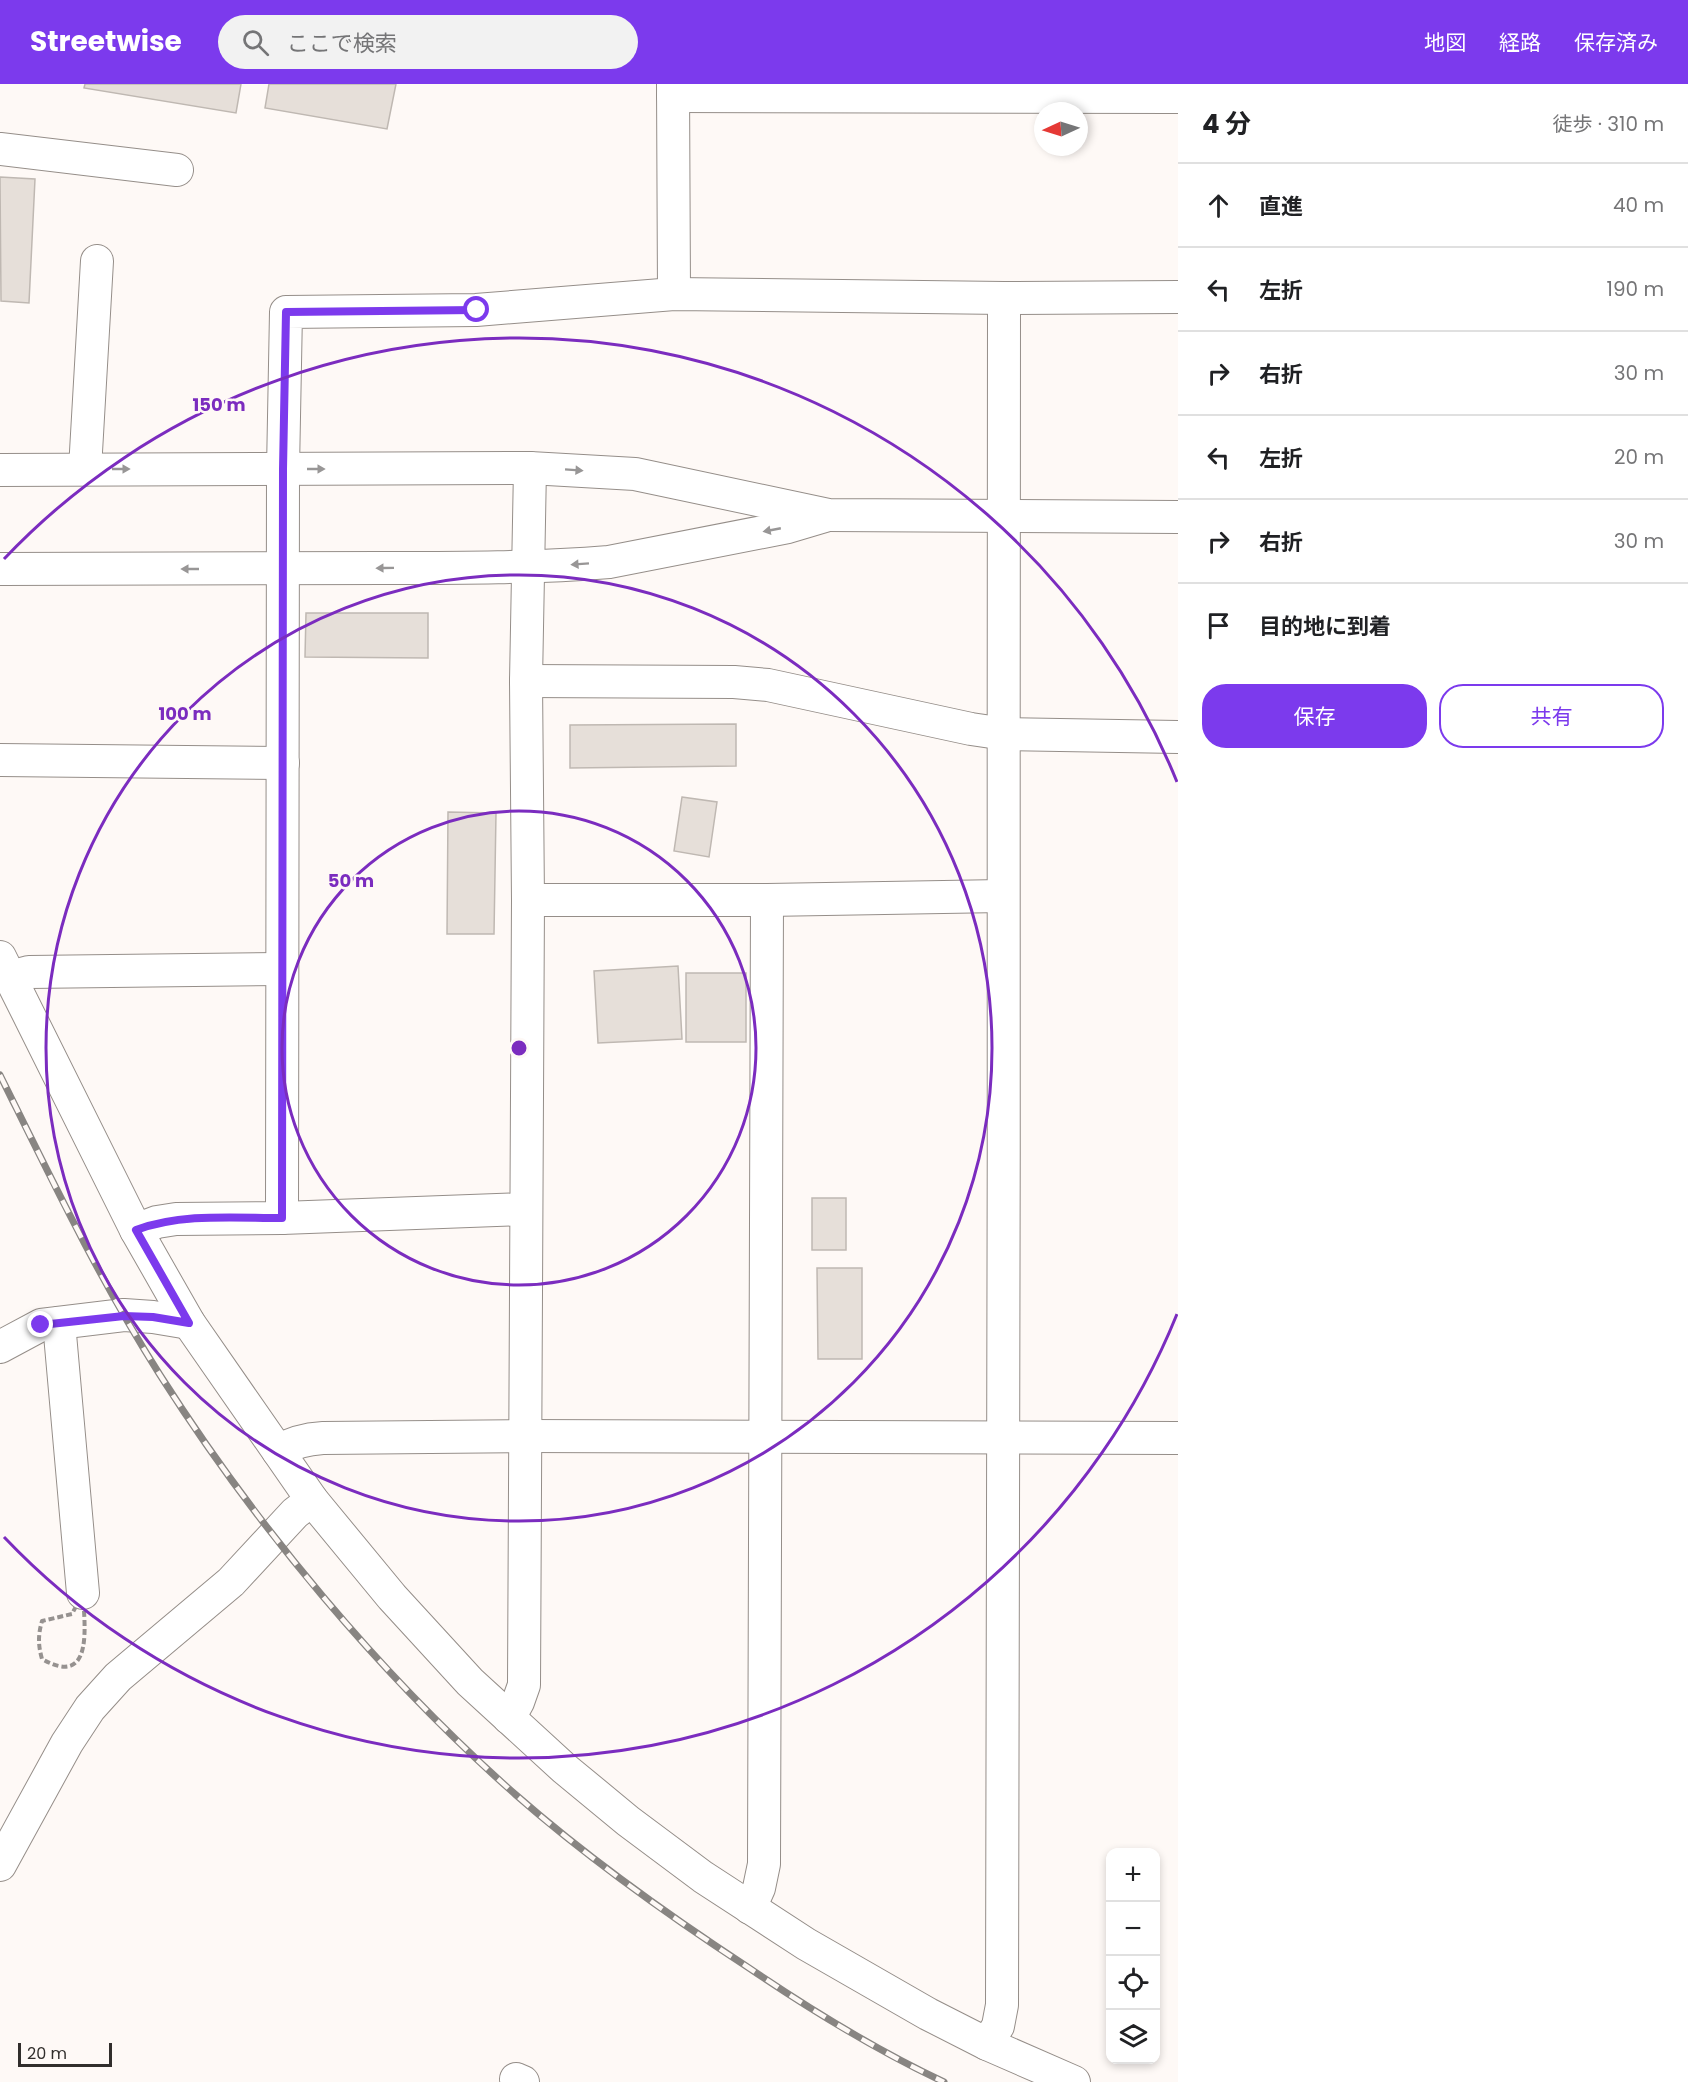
<!DOCTYPE html>
<html lang="ja">
<head>
<meta charset="utf-8">
<style>
  :root { --surface:#fff; --page:#f2f2f2; --text:#202124; --muted:#757577; --line:#e0e0e0; --accent:#7c3aed }
  body { margin:0; font-family:Poppins,"Noto Sans JP",sans-serif; background:var(--page); color:var(--text) }
  .controls { position:absolute; right:18px; bottom:18px; display:grid; overflow:hidden; border-radius:12px; box-shadow:0 3px 9px #0003 }
  .controls button { width:54px; height:54px; display:grid; place-items:center; padding:0; border:0; border-bottom:2px solid var(--line); background:var(--surface); color:var(--text); font:30px sans-serif }
  .compass { position:absolute; left:1034px; top:18px; width:54px; height:54px; border-radius:50%; background:var(--surface); box-shadow:0 3px 9px #0003; rotate:266deg }
  .scale { position:absolute; left:18px; bottom:15px; width:94px; box-sizing:border-box; padding-left:6px; border:3px solid #312e2c; border-top:0; font-size:16px; line-height:21px; white-space:nowrap; color:#312e2c; -webkit-text-stroke:4px #fef9f6; paint-order:stroke }
  .stop { position:absolute; width:18px; height:18px; margin:-14px; border:4px solid #7c3aed; border-radius:50%; background:#fff }
  .stop.end { background:#7c3aed; border-color:#fff; box-shadow:0 2px 6px #0008 }
  .list { margin:0; padding:0; list-style:none }
  h2 { display:flex; justify-content:space-between; align-items:center; height:78px; margin:0; padding:0 24px; font-size:26px }
  h2 small { font-size:20px; font-weight:400; color:var(--muted) }
  .list li { display:grid; grid-template-columns:39px 1fr auto; gap:18px; align-items:center; box-sizing:border-box; height:84px; padding:0 24px; border-top:2px solid var(--line) }
  .list b { display:block; font-size:22px; white-space:nowrap }
  .list em { font-size:20px; font-style:normal; color:var(--muted) }
  .actions { display:flex; gap:12px; padding:18px 24px }
  .actions a { flex:1; padding:14px 0; border:2px solid var(--accent); border-radius:24px; text-align:center; font-size:21px; color:var(--accent) }
  .actions .main { background:var(--accent); color:#fff }
  .icon { flex:none; width:33px; height:33px; fill:none; stroke:currentColor; stroke-width:2; stroke-linecap:round; stroke-linejoin:round }
  .map { position:relative; flex:none; width:1178px; height:1998px; overflow:hidden }
  header { display:flex; align-items:center; gap:36px; box-sizing:border-box; height:84px; padding:0 30px; background:var(--accent); color:#fff }
  header strong { font-size:28px }
  nav { display:flex; gap:33px; margin-inline-start:auto; font-size:21px }
  .search { width:420px; height:54px; background:var(--page); display:flex; align-items:center; gap:15px; box-sizing:border-box; padding:0 21px; border-radius:33px; color:var(--muted); font-size:22px }
  main { display:flex }
  aside { flex:1; background:var(--surface) }
  .map>svg:first-child { display:block }
  .building { fill:#e6dfd9; stroke:#bfb8b2; stroke-width:1.5 }
  .lines { fill:none; stroke-linecap:round; stroke-linejoin:round }
  .minor-casing { stroke:#958e89; stroke-width:34 }
  .path { stroke:#969290; stroke-width:4; stroke-dasharray:6 3; stroke-linecap:butt }
  .minor { stroke:#fff; stroke-width:32 }
  .rail-casing { stroke:#888582; stroke-width:7 }
  .rail { stroke:#fef9f6; stroke-width:4.5; stroke-dasharray:14; stroke-linecap:butt }
  .oneway { fill:#989696 }
  .route { stroke:#7c3aed; stroke-width:8 }
  .ring { fill:none; stroke:#7b2cbf; stroke-width:3 }
  .centre { fill:#7b2cbf; stroke:#fef9f6; stroke-width:3 }
  .ring-label { font-size:18px; text-anchor:middle; font-weight:bold; fill:#7b2cbf; stroke:#fef9f6; stroke-width:5; stroke-linejoin:round; paint-order:stroke }
</style>
</head>
<body>
<header>
<strong>Streetwise</strong>
<div class="search"><svg class="icon" aria-label="search" viewBox="0 0 24 24"><circle cx="10" cy="10" r="6"/><path d="M15 15l6 6"/></svg>ここで検索</div>
<nav><a>地図</a><a>経路</a><a>保存済み</a></nav>
</header>
<main>
<div class="map">
<svg width="1178" height="1998" viewBox="0 0 1178 1998">
  <rect width="100%" height="100%" fill="#fef9f6"/>
  <g class="building">
    <path d="M85 0H241L236 29 84 4Z"/>
    <path d="M269 0H396L387 45 265 24Z"/>
    <path d="M0 93 35 95 29 219 1 217Z"/>
    <path d="M306 529H428V574L305 573Z"/>
    <path d="M736 640V682L570 684V641Z"/>
    <path d="M682 713 717 718 709 773 674 767Z"/>
    <path d="M448 728 496 729 494 850H447Z"/>
    <path d="M678 882 682 955 598 959 594 887Z"/>
    <rect x="686" y="889" width="60" height="69"/>
    <rect x="812" y="1114" width="34" height="52"/>
    <path d="M817 1184H862V1275H818Z"/>
  </g>
  <g class="lines">
    <defs>
      <g id="minor">
        <path d="M673 0 674 210"/>
        <path d="M673 12 1178 13"/>
        <path d="M0 65 177 86"/>
        <path d="M85 385 97 177"/>
        <path d="M0 386 530 384 635 390 828 431 1178 433"/>
        <path d="M0 485C129 485 258 485 386 484 461 484 535 484 609 478L788 443 825 432"/>
        <path d="M526 597 734 598 768 601 971 645 1005 650 1178 653"/>
        <path d="M0 676 283 679"/>
        <path d="M528 816H767L1002 812"/>
        <path d="M0 873 136 1146 189 1239 312 1416 392 1513 470 1598 565 1685 628 1737 703 1793 806 1860 928 1930 987 1960 1074 1998"/>
        <path d="M10 893 29 888 281 885"/>
        <path d="M282 1134 283 385 286 228 476 226 674 210 1004 214 1178 213"/>
        <path d="M136 1146 157 1138 176 1135 282 1134 526 1125"/>
        <path d="M59 1239 83 1509"/>
        <path d="M0 1263 41 1241 124 1231 153 1233 189 1239"/>
        <path d="M278 1367C293 1358 306 1355 323 1354L525 1352 1178 1354"/>
        <path d="M509 1634 518 1618 524 1601 528 816 526 597 530 384"/>
        <path d="M0 1781 67 1659 90 1624 118 1593 231 1498 295 1429 312 1416"/>
        <path d="M750 1824 759 1804 764 1780 767 816"/>
        <path d="M987 1960 998 1942 1002 1921C1005 1352 1003 783 1004 214"/>
        <path d="M516 1995 523 1998"/>
      </g>
    </defs>
    <use href="#minor" class="minor-casing"/>
    <path class="path" d="M83 1509C84 1539 95 1605 42 1575 38 1561 38 1551 42 1537L72 1530Z"/>
    <use href="#minor" class="minor"/>
    <defs>
      <path id="rail" d="M0 991C50 1092 99 1195 160 1291 256 1442 381 1592 516 1711 588 1774 668 1831 749 1884 811 1926 876 1966 944 1998"/>
    </defs>
    <use href="#rail" class="rail-casing"/>
    <use href="#rail" class="rail"/>
  </g>
  <defs><path id="oneway-solid" d="M-6-.8H1V-3.2L6.5 0L1 3.2V.8H-6Z" transform="scale(1.5)"/></defs>
  <g class="oneway">
    <use href="#oneway-solid" transform="translate(121 385)"/>
    <use href="#oneway-solid" transform="translate(316 385)"/>
    <use href="#oneway-solid" transform="translate(574 386) rotate(4)"/>
    <use href="#oneway-solid" transform="translate(772 446) rotate(169)"/>
    <use href="#oneway-solid" transform="translate(580 480) rotate(176)"/>
    <use href="#oneway-solid" transform="translate(385 484) rotate(179)"/>
    <use href="#oneway-solid" transform="translate(190 485) rotate(-180)"/>
  </g>
  <g class="lines">
    <path class="route" d="M41 1241 124 1232 153 1233 189 1239 136 1146C182 1129 234 1134 282 1134L283 385 286 228 477 226"/>
  </g>
  <g class="ring">
    <circle cx="519" cy="964" r="237"/>
    <circle cx="519" cy="964" r="473"/>
    <path d="M1177 1230A710 710 0 0 1 4 1453M4 475A710 710 0 0 1 1177 698"/>
  </g>
  <circle cx="519" cy="964" r="9" class="centre"/>
  <g class="ring-label">
    <text x="219" y="327">150 m</text>
    <text x="185" y="636">100 m</text>
    <text x="351" y="803">50 m</text>
  </g>
</svg>
<div class="controls">
<button>+</button>
<button>−</button>
<button><svg class="icon" aria-label="locate" viewBox="0 0 24 24"><circle cx="12" cy="12" r="6"/><path d="M12 2v4M12 18v4M2 12h4M18 12h4"/></svg></button>
<button><svg class="icon" aria-label="layers" viewBox="0 0 24 24"><path d="M12 4l9 5-9 5-9-5zM3 14l9 5 9-5"/></svg></button>
</div>
<svg class="compass" viewBox="-18 -18 36 36"><path d="M0-13l5 13h-10z" fill="#e53935"/><path d="M0 13l5-13h-10z" fill="#757577"/></svg>
<div class="scale">20 m</div>
<div class="stop" style="left:477px;top:226px"></div>
<div class="stop end" style="left:41px;top:1241px"></div>
</div>
<aside>
<h2>4 分<small>徒歩 · 310 m</small></h2>
<ul class="list">
<li><svg class="icon" aria-label="ahead" viewBox="0 0 24 24"><path d="M12 20V5M6 11l6-6 6 6"/></svg><div><b>直進</b></div><em>40 m</em></li>
<li><svg class="icon" aria-label="left" viewBox="0 0 24 24"><path d="M17 20v-9H6M10 6l-5 5 5 5"/></svg><div><b>左折</b></div><em>190 m</em></li>
<li><svg class="icon" aria-label="right" viewBox="0 0 24 24"><path d="M7 20v-9h11M14 6l5 5-5 5"/></svg><div><b>右折</b></div><em>30 m</em></li>
<li><svg class="icon" aria-label="left" viewBox="0 0 24 24"><path d="M17 20v-9H6M10 6l-5 5 5 5"/></svg><div><b>左折</b></div><em>20 m</em></li>
<li><svg class="icon" aria-label="right" viewBox="0 0 24 24"><path d="M7 20v-9h11M14 6l5 5-5 5"/></svg><div><b>右折</b></div><em>30 m</em></li>
<li><svg class="icon" aria-label="arrive" viewBox="0 0 24 24"><path d="M6 21V4h12l-3 4 3 4H6"/></svg><div><b>目的地に到着</b></div></li>
</ul>
<div class="actions"><a class="main">保存</a><a>共有</a></div>
</aside>
</main>
</body>
</html>
